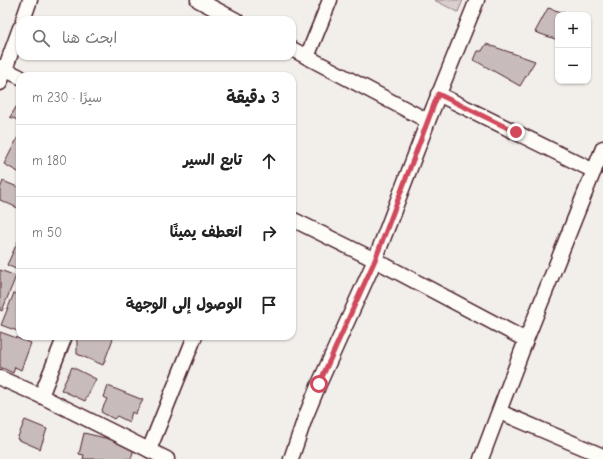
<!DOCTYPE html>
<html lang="ar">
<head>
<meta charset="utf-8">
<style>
  :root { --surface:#fff; --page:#f6f6f6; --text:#222; --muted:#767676; --line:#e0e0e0 }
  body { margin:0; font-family:"Comic Neue","Playpen Sans Arabic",sans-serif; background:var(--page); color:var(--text); direction:rtl }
  .controls { position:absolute; right:12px; top:12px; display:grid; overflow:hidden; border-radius:8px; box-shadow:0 1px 3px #0004 }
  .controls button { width:36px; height:36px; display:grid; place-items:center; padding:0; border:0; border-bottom:1px solid var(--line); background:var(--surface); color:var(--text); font:20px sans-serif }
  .stop { position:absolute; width:12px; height:12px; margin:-9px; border:3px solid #d1495b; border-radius:50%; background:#fff }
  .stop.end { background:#d1495b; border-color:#fff; box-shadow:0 1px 4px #0008 }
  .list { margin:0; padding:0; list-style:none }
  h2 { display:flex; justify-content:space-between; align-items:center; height:52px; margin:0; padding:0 16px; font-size:17px }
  h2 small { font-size:13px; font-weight:400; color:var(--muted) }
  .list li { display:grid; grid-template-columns:26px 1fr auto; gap:12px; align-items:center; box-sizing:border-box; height:72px; padding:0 16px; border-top:1px solid var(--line) }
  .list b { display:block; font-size:15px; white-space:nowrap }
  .list em { font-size:13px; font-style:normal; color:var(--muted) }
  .icon { flex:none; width:22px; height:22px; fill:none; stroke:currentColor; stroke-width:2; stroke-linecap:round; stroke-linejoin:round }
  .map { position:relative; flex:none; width:603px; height:459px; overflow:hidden; direction:ltr }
  .search { position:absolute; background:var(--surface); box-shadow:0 1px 3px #0004; left:16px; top:16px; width:280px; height:44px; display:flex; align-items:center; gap:10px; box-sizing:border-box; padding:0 14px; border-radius:12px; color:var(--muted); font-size:15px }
  .panel { position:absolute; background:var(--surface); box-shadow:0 1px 3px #0004; left:16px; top:72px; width:280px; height:268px; border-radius:12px; direction:rtl }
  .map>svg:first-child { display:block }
  .green { fill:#d9d0cf; stroke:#92787d }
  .building { fill:#c8bbbb; stroke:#4a1f2b }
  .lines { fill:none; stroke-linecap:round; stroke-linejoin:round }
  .minor-casing { stroke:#4a1f2b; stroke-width:17 }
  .minor { stroke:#fdfcf7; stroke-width:14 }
  .route { stroke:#d1495b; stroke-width:5 }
</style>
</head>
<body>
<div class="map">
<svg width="603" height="459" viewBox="0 0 603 459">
  <rect width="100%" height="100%" fill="#f2efeb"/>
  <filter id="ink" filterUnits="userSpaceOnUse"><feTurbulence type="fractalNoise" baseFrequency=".025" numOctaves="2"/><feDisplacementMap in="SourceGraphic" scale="8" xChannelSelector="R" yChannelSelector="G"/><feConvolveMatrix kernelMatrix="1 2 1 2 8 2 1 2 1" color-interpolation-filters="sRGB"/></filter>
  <g filter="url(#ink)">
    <path class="green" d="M434 0H463L458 12Z"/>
    <g class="building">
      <path d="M548 8 572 15H558V40L535 32Z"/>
      <path d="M486 44 535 61 520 86 474 60 478 51H482Z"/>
      <path d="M20 101V121L10 117Z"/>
      <path d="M18 137 20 138V173L4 164Z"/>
      <path d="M3 181 20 188V209L0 200V189Z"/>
      <path d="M18 241 20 242V271L7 265Z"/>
      <path d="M0 270 16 276 2 311 0 310Z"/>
      <path d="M14 293 20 296V332L1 325Z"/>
      <path d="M0 332 31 343 21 370 15 367 13 373 0 367Z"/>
      <path d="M74 336H114L103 365 77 354V341Z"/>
      <path d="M72 367 96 379 85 401 61 390Z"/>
      <path d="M108 386 143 400 135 414 132 412 129 422 117 416 114 419 101 412 107 399 104 397Z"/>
      <path d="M25 420 47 429 40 449 17 439Z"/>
      <path d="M84 433 135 445 131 459H83L84 455 79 454Z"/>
    </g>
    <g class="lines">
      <defs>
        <g id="minor">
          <path d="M198 0 236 20"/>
          <path d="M23 20 30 0"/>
          <path d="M292 49 428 121"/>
          <path d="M307 57 330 0"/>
          <path d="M0 67 20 77"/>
          <path d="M0 83 20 28"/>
          <path d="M438 94 594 171"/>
          <path d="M292 219 375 260 526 340"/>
          <path d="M0 378 41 396 167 459"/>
          <path d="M41 396 65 336"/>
          <path d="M500 412 603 456"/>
          <path d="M149 450 195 336"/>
          <path d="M291 459 305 418 319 384 375 260 428 121 477 0"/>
          <path d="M481 459 526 340 603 148"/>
        </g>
      </defs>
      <use href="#minor" class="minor-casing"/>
      <use href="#minor" class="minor"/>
    </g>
  </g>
  <g class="lines" filter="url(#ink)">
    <path class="route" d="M319 384 375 260 438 94 516 132"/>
  </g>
</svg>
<div class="controls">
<button>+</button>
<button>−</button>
</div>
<div class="stop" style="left:319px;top:384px"></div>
<div class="stop end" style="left:516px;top:132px"></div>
<div class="search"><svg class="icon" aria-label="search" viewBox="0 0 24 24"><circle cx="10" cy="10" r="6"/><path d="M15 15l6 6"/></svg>ابحث هنا</div>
<section class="panel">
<h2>3 دقيقة<small>سيرًا · 230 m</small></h2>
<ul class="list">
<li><svg class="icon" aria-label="ahead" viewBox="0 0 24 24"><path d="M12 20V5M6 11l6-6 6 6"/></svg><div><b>تابع السير</b></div><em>180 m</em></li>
<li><svg class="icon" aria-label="right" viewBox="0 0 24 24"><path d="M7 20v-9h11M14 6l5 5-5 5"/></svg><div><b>انعطف يمينًا</b></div><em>50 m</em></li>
<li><svg class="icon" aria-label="arrive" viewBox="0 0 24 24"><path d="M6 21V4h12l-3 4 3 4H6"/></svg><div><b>الوصول إلى الوجهة</b></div></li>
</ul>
</section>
</div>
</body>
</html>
